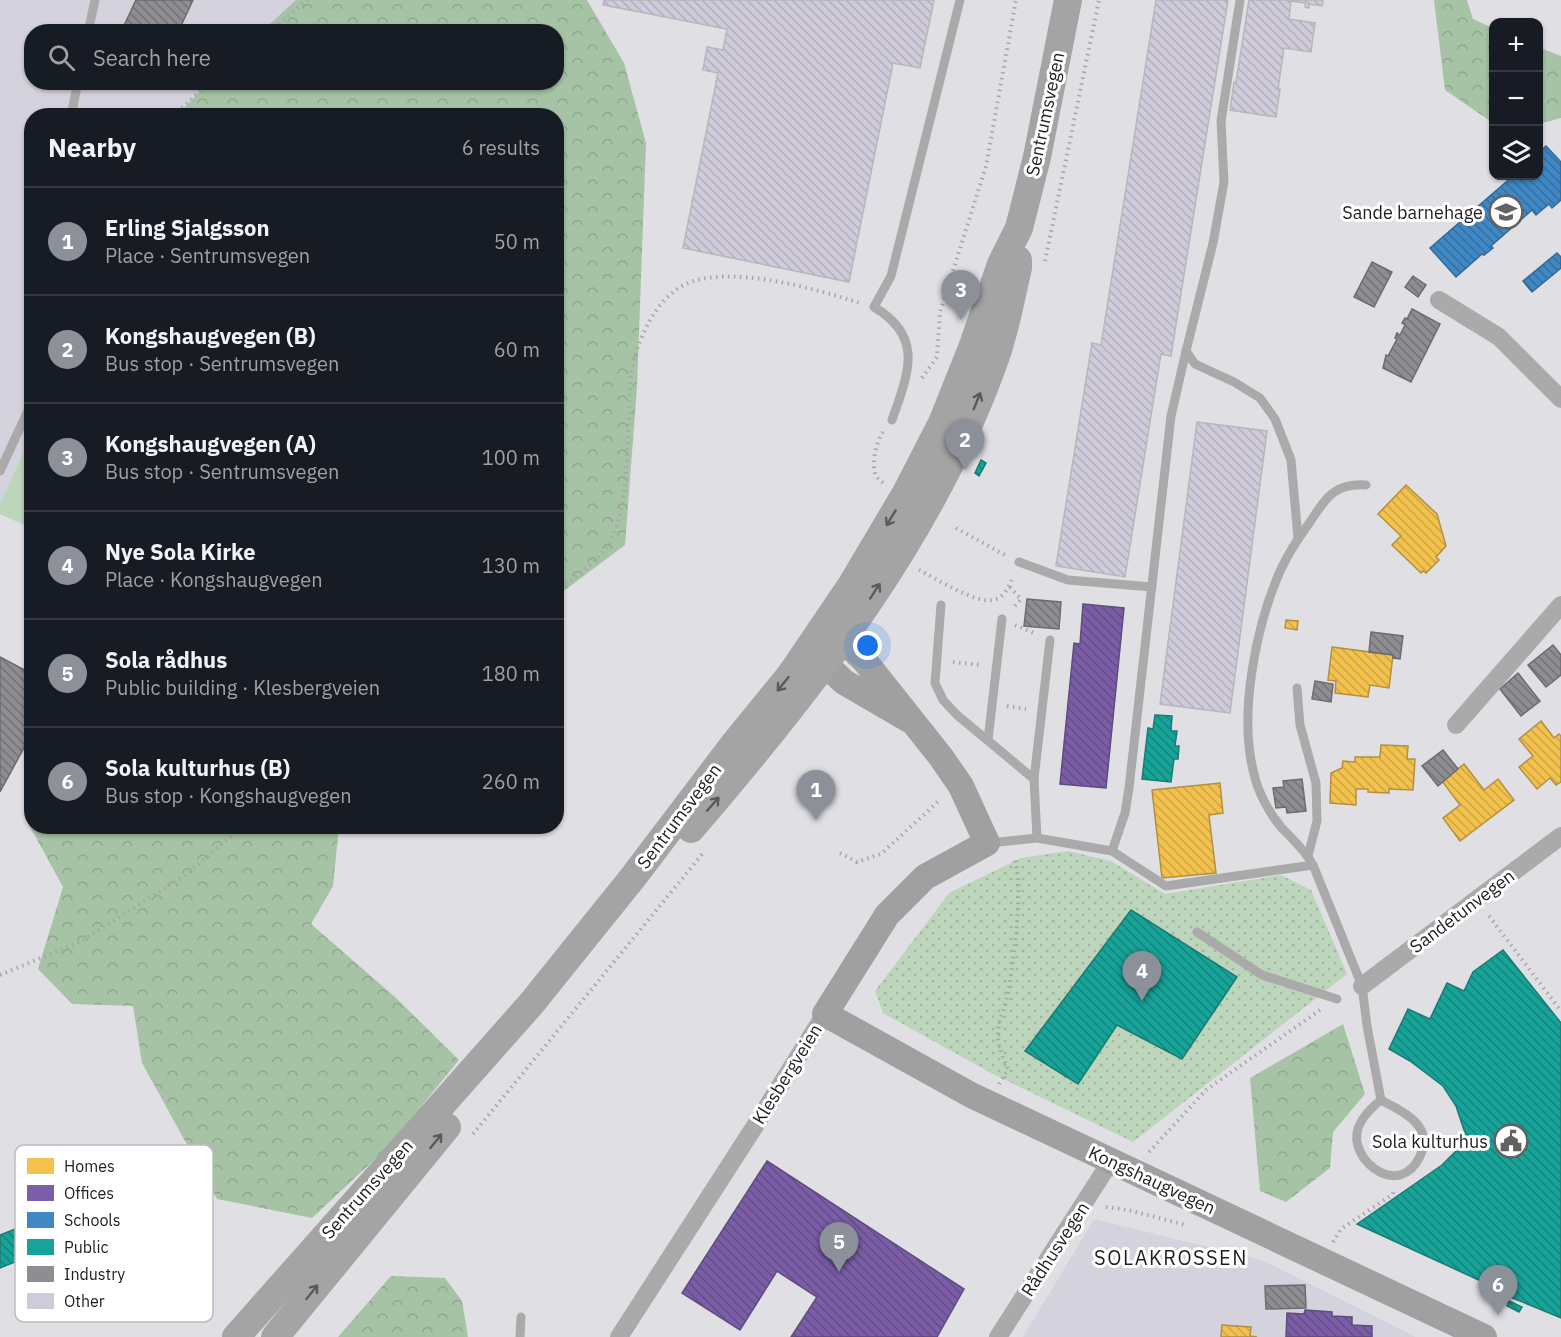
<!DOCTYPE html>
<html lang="en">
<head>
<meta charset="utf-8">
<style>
  :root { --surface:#171b24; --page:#242831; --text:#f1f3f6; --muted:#9ea1a6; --line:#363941; --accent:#8c9099 }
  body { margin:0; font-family:"IBM Plex Sans",sans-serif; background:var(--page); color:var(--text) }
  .controls { position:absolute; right:18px; top:18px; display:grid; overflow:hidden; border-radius:12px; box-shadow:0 2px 4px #0004 }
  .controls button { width:54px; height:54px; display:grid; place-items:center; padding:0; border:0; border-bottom:2px solid var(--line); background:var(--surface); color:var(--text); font:30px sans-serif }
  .you { position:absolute; left:868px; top:646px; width:21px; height:21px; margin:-15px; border:4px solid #fff; border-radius:50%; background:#1a73e8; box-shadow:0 0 0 9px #1a73e833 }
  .badge { display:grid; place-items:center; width:39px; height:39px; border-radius:50%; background:var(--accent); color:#fff; font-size:20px; font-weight:700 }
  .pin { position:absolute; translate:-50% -50px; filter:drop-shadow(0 2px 3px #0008) }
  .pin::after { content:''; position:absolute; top:32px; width:21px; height:18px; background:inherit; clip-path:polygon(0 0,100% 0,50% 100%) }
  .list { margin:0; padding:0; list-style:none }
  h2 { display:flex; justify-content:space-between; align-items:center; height:78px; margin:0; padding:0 24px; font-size:26px }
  h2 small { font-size:20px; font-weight:400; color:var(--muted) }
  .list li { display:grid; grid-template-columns:39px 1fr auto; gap:18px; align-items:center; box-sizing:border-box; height:108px; padding:0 24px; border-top:2px solid var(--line) }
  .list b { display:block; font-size:22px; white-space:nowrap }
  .list p { margin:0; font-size:20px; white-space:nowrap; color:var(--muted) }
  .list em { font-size:20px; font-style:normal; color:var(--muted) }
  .icon { flex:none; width:33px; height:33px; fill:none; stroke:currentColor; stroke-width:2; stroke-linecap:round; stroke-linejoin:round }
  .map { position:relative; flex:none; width:1561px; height:1337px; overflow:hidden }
  .search { position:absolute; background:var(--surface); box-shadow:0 2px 4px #0004; left:24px; top:24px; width:540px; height:66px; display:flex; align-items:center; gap:15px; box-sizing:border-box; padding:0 21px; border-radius:24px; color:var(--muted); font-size:22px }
  .panel { position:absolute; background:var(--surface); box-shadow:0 2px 4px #0004; left:24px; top:108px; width:540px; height:726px; border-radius:24px }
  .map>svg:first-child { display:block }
  .built { fill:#d4d2dd }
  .grass { fill:#bcd5bb }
  .forest { fill:url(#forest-crowns) }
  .park { fill:url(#park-dots) }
  .homes { fill:url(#homes-back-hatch); stroke:#b29040; stroke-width:1.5 }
  .offices { fill:url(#offices-back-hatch); stroke:#5f4b7e; stroke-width:1.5 }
  .schools { fill:url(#schools-back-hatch); stroke:#356894; stroke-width:1.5 }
  .public { fill:url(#public-back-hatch); stroke:#197b74; stroke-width:1.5 }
  .industry { fill:url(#industry-back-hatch); stroke:#6c6c70; stroke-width:1.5 }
  .building { fill:url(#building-back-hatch); stroke:#b7b7ba; stroke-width:1.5 }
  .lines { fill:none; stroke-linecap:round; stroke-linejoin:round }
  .path { stroke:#a7a6a8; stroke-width:4; stroke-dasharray:1.5 4.5; stroke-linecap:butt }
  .lane { stroke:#abaaab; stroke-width:9 }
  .street { stroke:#abaaab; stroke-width:18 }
  .secondary { stroke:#a1a0a1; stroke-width:26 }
  .primary { stroke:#a4a4a4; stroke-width:28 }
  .oneway { stroke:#5a5a5b }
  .labels { text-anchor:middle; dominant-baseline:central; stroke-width:6; stroke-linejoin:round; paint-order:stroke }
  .street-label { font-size:18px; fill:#1e1e20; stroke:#fff }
  .poi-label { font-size:18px; fill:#1e1e20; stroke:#fff; text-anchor:end }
  .neighbourhood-label { font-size:20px; letter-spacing:1.5px; fill:#1e1e20; stroke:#fff }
  .key { fill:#fff; stroke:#bcbcbc; stroke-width:1.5 }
  .key-label { font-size:16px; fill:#1e1e20 }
</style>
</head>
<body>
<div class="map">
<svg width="1561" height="1337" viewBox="0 0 1561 1337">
  <defs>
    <pattern id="forest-crowns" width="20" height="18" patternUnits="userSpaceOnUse" patternTransform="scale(1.5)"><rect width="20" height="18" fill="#a6c3a5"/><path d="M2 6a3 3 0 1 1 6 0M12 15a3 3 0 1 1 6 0" fill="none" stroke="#8ea78e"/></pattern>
    <pattern id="park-dots" width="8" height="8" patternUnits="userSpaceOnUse" patternTransform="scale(1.5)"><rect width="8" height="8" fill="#bcd5bb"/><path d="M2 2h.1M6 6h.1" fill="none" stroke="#a1b6a0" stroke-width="1.8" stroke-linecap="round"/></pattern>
    <pattern id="homes-back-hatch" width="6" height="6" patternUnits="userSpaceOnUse" patternTransform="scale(1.5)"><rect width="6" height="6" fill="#f2c14e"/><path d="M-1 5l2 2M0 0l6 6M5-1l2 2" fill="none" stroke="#cfa544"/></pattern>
    <pattern id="offices-back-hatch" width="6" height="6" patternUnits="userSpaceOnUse" patternTransform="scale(1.5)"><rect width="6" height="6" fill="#7b5ea7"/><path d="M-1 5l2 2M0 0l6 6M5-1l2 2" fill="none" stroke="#644d88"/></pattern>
    <pattern id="schools-back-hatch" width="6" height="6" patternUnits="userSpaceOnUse" patternTransform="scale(1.5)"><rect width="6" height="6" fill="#3f88c5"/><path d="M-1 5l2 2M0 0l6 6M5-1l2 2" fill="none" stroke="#346fa0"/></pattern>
    <pattern id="public-back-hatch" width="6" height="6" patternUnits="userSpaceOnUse" patternTransform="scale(1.5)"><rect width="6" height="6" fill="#17a398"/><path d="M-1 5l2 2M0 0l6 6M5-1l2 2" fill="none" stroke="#14847c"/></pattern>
    <pattern id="industry-back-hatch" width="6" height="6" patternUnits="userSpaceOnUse" patternTransform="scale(1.5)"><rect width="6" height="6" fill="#8d8d92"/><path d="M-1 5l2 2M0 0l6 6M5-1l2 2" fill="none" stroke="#737377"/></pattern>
    <pattern id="building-back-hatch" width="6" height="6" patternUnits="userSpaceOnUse" patternTransform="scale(1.5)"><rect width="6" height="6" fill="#d0cbda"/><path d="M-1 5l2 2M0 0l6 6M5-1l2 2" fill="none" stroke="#b2aebb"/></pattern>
  </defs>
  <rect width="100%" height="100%" fill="#e0e0e4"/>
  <g class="built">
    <path d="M0 0H296L262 31 32 32V82L208 83 177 115 32 116 31 435 0 504Z"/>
    <path d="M1094 1219 1262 1260 1416 1337H1023Z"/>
  </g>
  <path class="grass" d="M31 435V528L0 514V504Z"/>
  <g class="forest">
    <path d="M296 0H587L624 63 646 143 637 387 625 545 557 596 556 116 177 115 208 83 556 82V32L262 31Z"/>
    <path d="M1434 0H1467L1473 19 1493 28V123L1445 90Z"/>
    <path d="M1538 47 1561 56V118L1539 124Z"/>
    <path d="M31 812 32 826 339 827 333 886 311 924 395 997 459 1060 389 1146 312 1218 217 1199 142 1063 133 1006 72 1004 38 969 63 887 28 823Z"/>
    <path d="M1343 1024 1365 1094 1333 1132 1330 1168 1286 1202 1260 1191 1250 1078Z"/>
    <path d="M391 1276 445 1278 462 1301 468 1337H338Z"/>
  </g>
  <path class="park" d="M1068 851 1111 861 1165 894 1281 875 1311 890 1347 974 1133 1142 991 1073 883 1013 875 991 949 893 1021 858Z"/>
  <g class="homes">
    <path d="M1406 485 1437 514 1446 546 1436 557 1439 560 1426 573 1423 571 1421 573 1392 545 1401 536 1378 514Z"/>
    <path d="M1286 620 1298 621 1297 630 1285 628Z"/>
    <path d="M1332 647 1393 655 1389 688 1370 685 1368 697 1335 693 1336 681 1328 680Z"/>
    <path d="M1541 721 1554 738 1559 734 1561 736V782L1556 785 1550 778 1537 789 1519 767 1533 756 1519 739Z"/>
    <path d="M1381 745 1408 746 1407 759H1415L1413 790 1389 789V793L1368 792V789H1356V805L1330 803 1331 773 1342 768 1343 761 1355 762V757H1380Z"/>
    <path d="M1464 764 1484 790 1498 779 1514 800 1460 841 1443 818 1460 805 1442 781Z"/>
    <path d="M1220 783 1223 813 1209 815 1216 873 1162 878 1152 790Z"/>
    <path d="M1222 1325 1251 1327 1250 1336 1257 1337H1221Z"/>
  </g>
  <g class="offices">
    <path d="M1083 604 1124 608 1106 788 1060 784 1074 643 1080 644Z"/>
    <path d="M767 1161 964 1289 937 1337H791L817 1297 777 1271 740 1330 682 1293Z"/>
    <path d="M1305 1310 1332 1312V1316L1352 1317V1325L1372 1326V1337H1286L1287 1313 1304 1314Z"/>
  </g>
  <g class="schools">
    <path d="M1546 146 1561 162V200L1552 208 1549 204 1536 215 1532 210 1491 246 1493 248 1484 255 1482 254 1456 277 1430 248 1513 176H1538V153Z"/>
    <path d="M1557 253 1561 257V268L1532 292 1523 281Z"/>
  </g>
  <g class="public">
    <path d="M981 460 986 463 979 476 975 473Z"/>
    <path d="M1155 715 1172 716 1171 731H1177L1175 746H1179L1178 759H1174L1171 782 1142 779 1148 728 1153 729Z"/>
    <path d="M1131 910 1237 977 1182 1059 1117 1025 1078 1084 1025 1051Z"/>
    <path d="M1503 950 1561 1023V1318L1496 1291 1483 1282 1357 1224 1442 1165 1458 1149 1465 1133 1456 1106 1443 1086 1410 1061 1389 1049 1408 1009 1430 1019 1447 983 1464 991 1473 972Z"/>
    <path d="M55 1213 67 1241 0 1268V1235Z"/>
    <path d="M1509 1301 1522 1307 1519 1312 1507 1306Z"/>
  </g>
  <g class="industry">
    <path d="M136 0H193L178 32H121Z"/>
    <path d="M1372 262 1392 272 1374 307 1354 297Z"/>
    <path d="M1413 276 1426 285 1418 297 1405 287Z"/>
    <path d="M1412 309 1440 324 1411 382 1383 368 1386 355 1388 356 1397 339 1395 338 1397 333 1400 335 1405 325 1402 323 1405 318 1407 319Z"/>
    <path d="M1027 599 1061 602 1059 629 1024 626Z"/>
    <path d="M1371 632 1403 636 1400 659 1393 658V655L1369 652Z"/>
    <path d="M1553 645 1561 655V675L1546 687 1528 665Z"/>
    <path d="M0 657 32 674V733L0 792Z"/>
    <path d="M1518 673 1540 701 1521 716 1500 689Z"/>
    <path d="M1315 681 1333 684 1331 702 1312 699Z"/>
    <path d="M1443 750 1458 769 1438 786 1422 766Z"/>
    <path d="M1302 779 1306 811 1287 813 1286 807 1276 808 1273 788 1284 787 1283 781Z"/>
    <path d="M1305 1285 1306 1308 1266 1309 1265 1286Z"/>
  </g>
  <g class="building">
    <path d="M604 0H934L920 68 893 63 849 282 683 248 718 73 703 70 707 47 723 50 727 29 603 5Z"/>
    <path d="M1156 0H1228L1171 356 1161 354 1125 577 1056 566 1092 343 1101 345Z"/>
    <path d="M1249 0H1323L1322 6 1309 4V8L1305 7V3L1291 1 1289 19 1315 23 1311 52 1284 48 1278 89H1280L1276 117 1230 110 1234 82H1236Z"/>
    <path d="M1197 422 1267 431 1230 713 1160 704Z"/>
  </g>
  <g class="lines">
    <g class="path">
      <path d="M270 32 307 0"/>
      <path d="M173 116 210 82"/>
      <path d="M1045 261 1099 0"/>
      <path d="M922 378 937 357 940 312 986 166 1016 0"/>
      <path d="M883 432C876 442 871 465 876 476 878 479 881 481 883 483"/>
      <path d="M956 528 1005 555"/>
      <path d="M919 570C935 578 976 604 993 600 1004 598 1009 587 1013 577"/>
      <path d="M1010 587 1021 599 1012 609"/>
      <path d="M556 591C576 576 601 561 612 538 627 509 627 454 629 421 630 406 629 390 631 375 636 343 654 299 686 284 729 264 816 289 860 303"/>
      <path d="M1015 625 1036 634"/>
      <path d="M953 662 981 665"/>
      <path d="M1007 706 1026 709"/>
      <path d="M840 853 857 862 881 854 941 799"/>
      <path d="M1489 916 1561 1011"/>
      <path d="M0 975 82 941 185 875 244 826"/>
      <path d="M999 1084 1008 1069C1003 1058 998 1046 998 1033 998 1021 1005 1009 1007 997 1012 974 1026 875 1013 859"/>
      <path d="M473 1134 704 852"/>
      <path d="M1149 1152 1206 1090 1320 1010"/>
      <path d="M1106 1207 1128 1210 1186 1225"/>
      <path d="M1333 1242 1341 1229 1393 1194 1394 1189"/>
    </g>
    <g class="lane">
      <path d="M1240 0 1221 121 1224 182 1213 243 1186 351 1195 364 1234 382 1260 398 1275 419 1291 460 1298 538"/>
      <path d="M88 32 95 0"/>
      <path d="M71 116 78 82"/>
      <path d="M892 420C908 374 925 337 874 307L891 276 960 0"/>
      <path d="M0 471 32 402"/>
      <path d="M1366 485C1334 483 1326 498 1310 522 1299 537 1289 552 1281 569 1256 625 1238 714 1254 774 1258 792 1269 813 1281 827 1292 839 1305 850 1313 865L1362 986 1367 1026 1381 1100"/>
      <path d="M1019 562 1068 580 1152 587"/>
      <path d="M941 605 935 683 943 700 957 715 1034 779"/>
      <path d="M1297 688 1300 725 1316 783 1317 821 1308 856"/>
      <path d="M988 740 1002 619"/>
      <path d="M1037 838 1112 851 1166 886 1313 865"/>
      <path d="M989 843 1037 838 1034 779 1050 640"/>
      <path d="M1112 851 1125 813 1129 788 1171 416 1186 351"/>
      <path d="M1197 932 1262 975 1337 999"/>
      <path d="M1381 1100C1394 1107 1414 1116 1421 1130 1429 1146 1417 1170 1400 1175 1382 1179 1363 1163 1358 1146 1352 1128 1367 1111 1381 1100Z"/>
      <path d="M520 1337 521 1317"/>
    </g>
    <g class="street">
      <path d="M1439 300 1499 337 1561 399"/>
      <path d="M1456 725 1561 605"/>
      <path d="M1362 986 1561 836"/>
      <path d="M619 1337 760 1118 825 1014"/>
      <path d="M998 1337 1111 1161"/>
    </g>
    <path class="secondary" d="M911 721 844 682 824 663 817 636 842 639 864 660 941 757 961 786 987 843 925 877 887 915 825 1014 971 1095 1484 1337"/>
    <g class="primary">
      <path d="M691 829C812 688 934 534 996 356 1006 327 1011 297 1018 268V260"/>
      <path d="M236 1337 531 1004 634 876 734 744 791 674 852 584 906 493 942 423 972 348 1001 264 1019 228 1037 157 1068 0"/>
      <path d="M275 1337 447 1127"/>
    </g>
  </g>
  <defs><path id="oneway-shaft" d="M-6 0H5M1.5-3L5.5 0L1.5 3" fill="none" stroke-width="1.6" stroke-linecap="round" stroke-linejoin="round" transform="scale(1.5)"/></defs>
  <g class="oneway">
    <use href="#oneway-shaft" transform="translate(977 401) rotate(-68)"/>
    <use href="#oneway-shaft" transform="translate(891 518) rotate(121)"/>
    <use href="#oneway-shaft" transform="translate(875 591) rotate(-57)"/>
    <use href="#oneway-shaft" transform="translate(783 684) rotate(129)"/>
    <use href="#oneway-shaft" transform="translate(713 804) rotate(-49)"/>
    <use href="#oneway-shaft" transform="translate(436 1141) rotate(-51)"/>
    <use href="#oneway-shaft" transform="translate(312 1292) rotate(-51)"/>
  </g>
  <defs>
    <symbol id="school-ring" viewBox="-11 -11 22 22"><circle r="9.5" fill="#fff" stroke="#626265" stroke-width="1.5"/><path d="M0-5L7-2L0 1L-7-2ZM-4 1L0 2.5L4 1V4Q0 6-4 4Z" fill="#626265"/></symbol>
    <symbol id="civic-ring" viewBox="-11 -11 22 22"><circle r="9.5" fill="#fff" stroke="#626265" stroke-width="1.5"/><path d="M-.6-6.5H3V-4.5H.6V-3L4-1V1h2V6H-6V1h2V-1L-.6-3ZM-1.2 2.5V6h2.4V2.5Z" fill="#626265"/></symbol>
  </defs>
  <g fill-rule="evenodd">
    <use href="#school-ring" x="1487" y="193" width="38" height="38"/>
    <use href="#civic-ring" x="1492" y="1122" width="38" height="38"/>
  </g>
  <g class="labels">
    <g class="street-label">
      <text transform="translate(1045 114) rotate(-78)">Sentrumsvegen</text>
      <text transform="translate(679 816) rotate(-53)">Sentrumsvegen</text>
      <text transform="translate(1462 911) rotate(-37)">Sandetunvegen</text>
      <text transform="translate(787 1074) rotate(-58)">Klesbergveien</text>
      <text transform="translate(1152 1180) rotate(25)">Kongshaugvegen</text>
      <text transform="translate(367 1189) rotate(-48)">Sentrumsvegen</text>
      <text transform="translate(1055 1249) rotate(-57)">Rådhusvegen</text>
    </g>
    <g class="poi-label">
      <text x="1483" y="212">Sande barnehage</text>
      <text x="1488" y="1141">Sola kulturhus</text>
    </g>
    <g class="neighbourhood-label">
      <text x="1171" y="1257">SOLAKROSSEN</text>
    </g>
  </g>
  <rect x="15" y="1145" width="198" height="177" rx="9" class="key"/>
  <rect x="27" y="1158" width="27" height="16" fill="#f2c14e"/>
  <rect x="27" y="1185" width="27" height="16" fill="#7b5ea7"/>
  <rect x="27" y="1212" width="27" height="16" fill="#3f88c5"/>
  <rect x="27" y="1239" width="27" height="16" fill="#17a398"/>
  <rect x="27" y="1266" width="27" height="16" fill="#8d8d92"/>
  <rect x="27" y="1293" width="27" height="16" fill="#d0cbda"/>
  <g class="key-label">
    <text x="64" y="1172">Homes</text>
    <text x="64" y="1199">Offices</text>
    <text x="64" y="1226">Schools</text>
    <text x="64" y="1253">Public</text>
    <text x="64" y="1280">Industry</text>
    <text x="64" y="1307">Other</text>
  </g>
</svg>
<div class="controls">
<button>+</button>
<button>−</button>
<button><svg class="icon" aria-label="layers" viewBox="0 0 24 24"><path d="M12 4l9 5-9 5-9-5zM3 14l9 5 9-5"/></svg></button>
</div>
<div class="you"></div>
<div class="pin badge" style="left:816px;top:820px">1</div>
<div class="pin badge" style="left:965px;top:470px">2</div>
<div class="pin badge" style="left:961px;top:320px">3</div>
<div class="pin badge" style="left:1142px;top:1001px">4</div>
<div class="pin badge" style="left:839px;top:1272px">5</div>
<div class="pin badge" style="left:1498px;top:1315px">6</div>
<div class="search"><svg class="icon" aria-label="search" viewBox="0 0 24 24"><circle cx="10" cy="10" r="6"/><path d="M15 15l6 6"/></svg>Search here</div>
<section class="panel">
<h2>Nearby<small>6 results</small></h2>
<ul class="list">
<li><span class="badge">1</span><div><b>Erling Sjalgsson</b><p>Place · Sentrumsvegen</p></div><em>50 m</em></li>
<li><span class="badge">2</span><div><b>Kongshaugvegen (B)</b><p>Bus stop · Sentrumsvegen</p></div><em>60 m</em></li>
<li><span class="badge">3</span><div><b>Kongshaugvegen (A)</b><p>Bus stop · Sentrumsvegen</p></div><em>100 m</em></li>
<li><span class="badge">4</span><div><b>Nye Sola Kirke</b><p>Place · Kongshaugvegen</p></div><em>130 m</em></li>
<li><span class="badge">5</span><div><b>Sola rådhus</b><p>Public building · Klesbergveien</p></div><em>180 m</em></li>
<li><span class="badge">6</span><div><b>Sola kulturhus (B)</b><p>Bus stop · Kongshaugvegen</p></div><em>260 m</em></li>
</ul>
</section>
</div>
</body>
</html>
